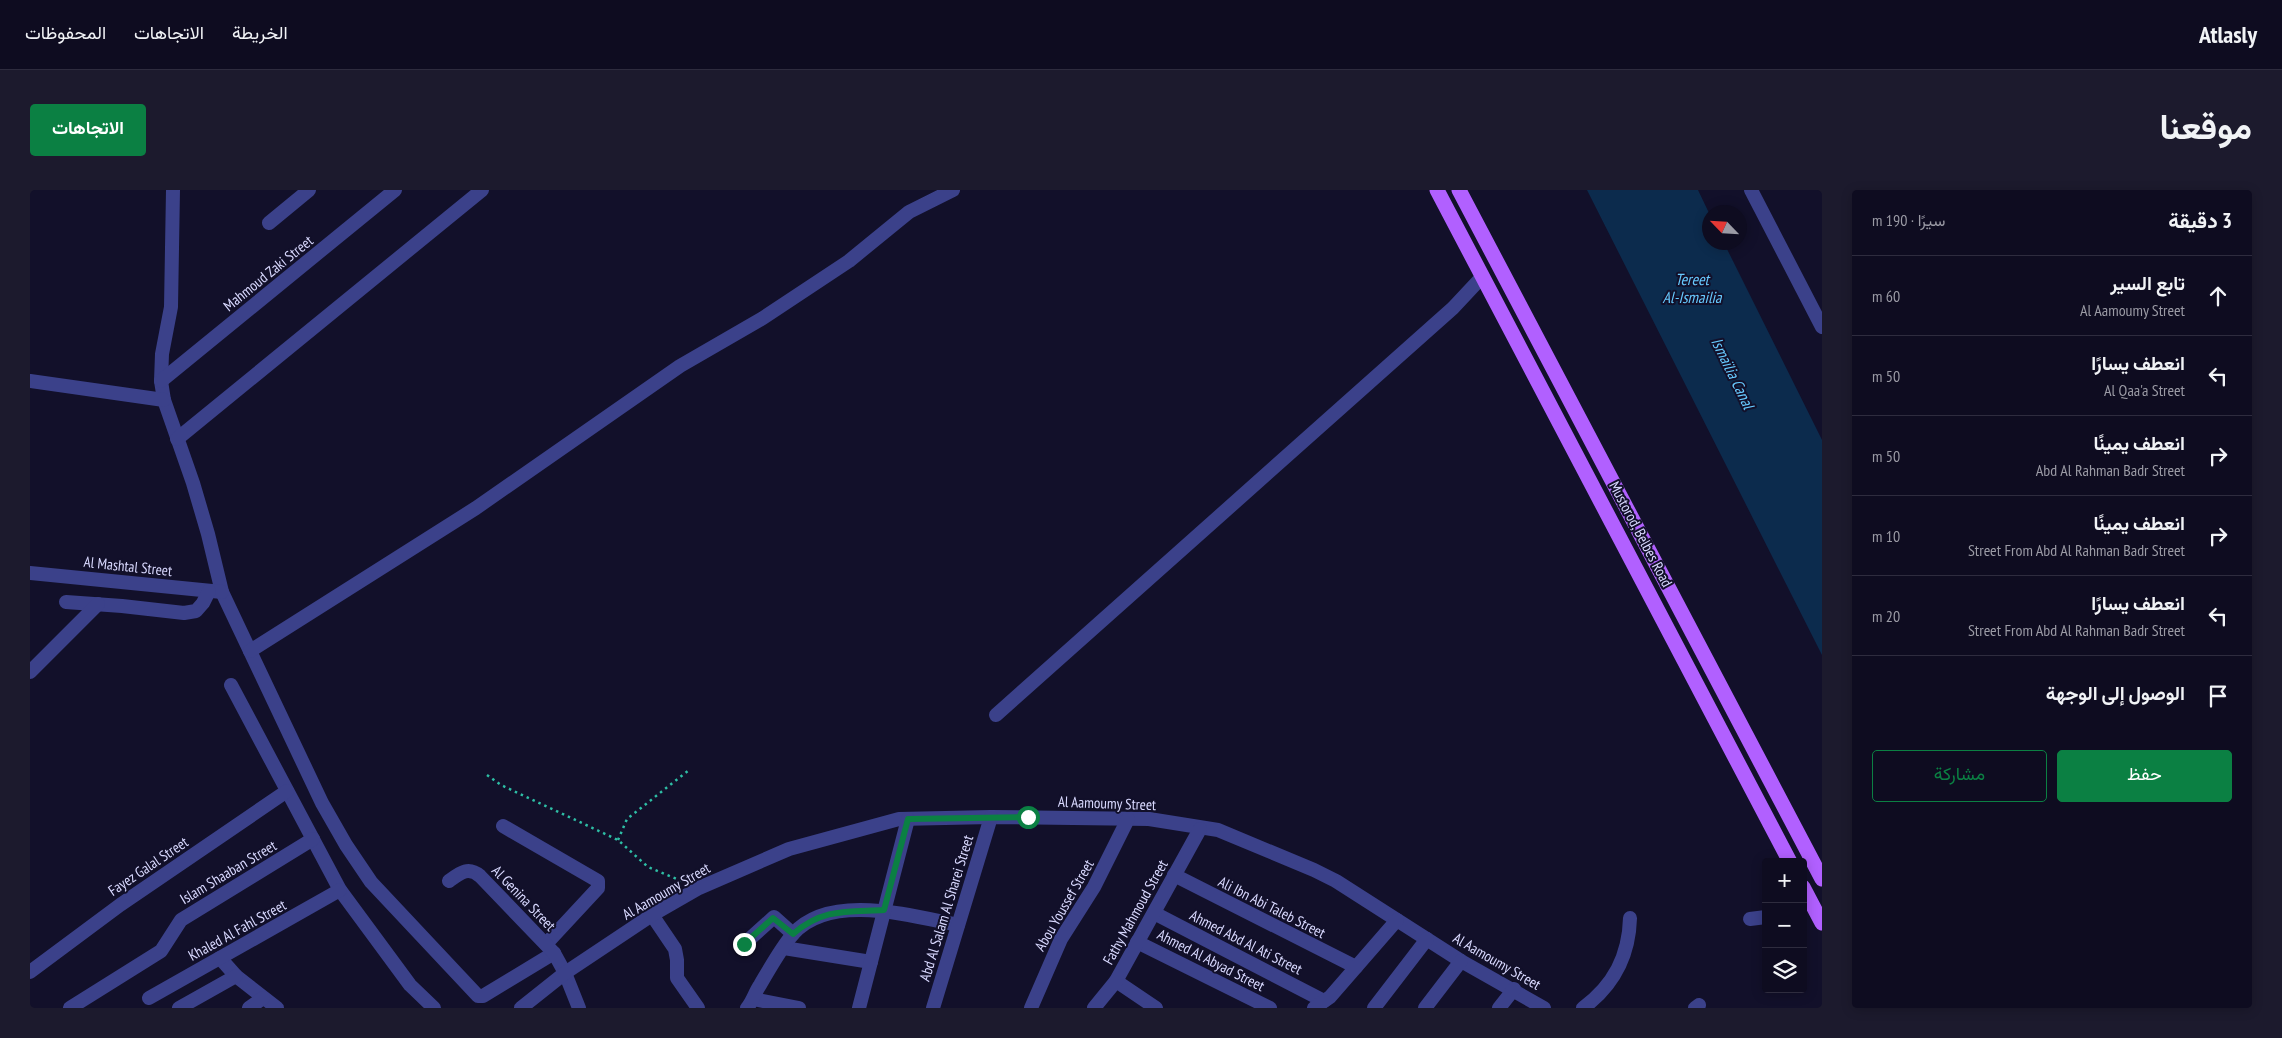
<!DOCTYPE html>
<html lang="ar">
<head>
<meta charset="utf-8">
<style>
  :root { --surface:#0e0c20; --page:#1c1a2d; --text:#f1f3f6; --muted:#9b9ba5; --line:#2e2c3e; --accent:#0b8043 }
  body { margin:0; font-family:"PT Sans Narrow",Vazirmatn,sans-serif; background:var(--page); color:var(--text); direction:rtl }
  .controls { position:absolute; right:15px; bottom:15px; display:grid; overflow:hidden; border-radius:5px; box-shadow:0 2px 12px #0003 }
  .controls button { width:45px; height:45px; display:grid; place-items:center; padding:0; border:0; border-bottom:1px solid var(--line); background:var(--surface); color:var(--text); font:25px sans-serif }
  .compass { position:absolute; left:1672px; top:15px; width:45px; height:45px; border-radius:50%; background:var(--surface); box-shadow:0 2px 12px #0003; rotate:295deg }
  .stop { position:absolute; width:15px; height:15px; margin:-11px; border:4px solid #0b8043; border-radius:50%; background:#fff }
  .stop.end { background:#0b8043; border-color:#fff; box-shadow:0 1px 5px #0008 }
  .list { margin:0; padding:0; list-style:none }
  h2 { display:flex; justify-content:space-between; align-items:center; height:65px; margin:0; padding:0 20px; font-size:21px }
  h2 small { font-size:16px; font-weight:400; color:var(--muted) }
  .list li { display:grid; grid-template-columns:32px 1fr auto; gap:15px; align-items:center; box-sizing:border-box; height:80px; padding:0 20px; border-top:1px solid var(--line) }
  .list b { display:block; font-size:19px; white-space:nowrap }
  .list p { margin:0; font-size:16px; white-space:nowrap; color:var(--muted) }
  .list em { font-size:16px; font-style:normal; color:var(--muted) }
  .actions { display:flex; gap:10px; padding:15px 20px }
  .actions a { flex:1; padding:11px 0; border:1px solid var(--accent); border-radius:5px; text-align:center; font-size:18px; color:var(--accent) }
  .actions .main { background:var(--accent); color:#fff }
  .icon { flex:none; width:28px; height:28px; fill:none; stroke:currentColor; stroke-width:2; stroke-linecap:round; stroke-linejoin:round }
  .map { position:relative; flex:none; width:1792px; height:818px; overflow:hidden; direction:ltr; border-radius:5px }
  header { display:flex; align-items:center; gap:30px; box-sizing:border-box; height:70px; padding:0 25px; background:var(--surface); border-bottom:1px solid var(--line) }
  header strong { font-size:24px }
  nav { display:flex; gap:28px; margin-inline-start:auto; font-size:18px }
  .intro { display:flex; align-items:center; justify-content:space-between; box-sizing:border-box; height:120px; padding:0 30px }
  h1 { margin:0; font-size:35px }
  .button { padding:12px 22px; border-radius:5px; background:var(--accent); color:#fff; font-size:18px; font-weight:700 }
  main { display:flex; gap:30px; padding:0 30px }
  aside { flex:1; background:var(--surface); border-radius:5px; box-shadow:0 2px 12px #0003 }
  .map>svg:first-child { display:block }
  .water { fill:#0c2b4d }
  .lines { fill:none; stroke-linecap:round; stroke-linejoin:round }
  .path { stroke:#2ebea5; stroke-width:2.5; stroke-dasharray:2.5 4; stroke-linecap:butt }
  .minor { stroke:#3b418a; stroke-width:14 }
  .major { stroke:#b160ff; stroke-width:15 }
  .route { stroke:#0b8043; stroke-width:6 }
  .labels { text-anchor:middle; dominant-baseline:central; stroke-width:4; stroke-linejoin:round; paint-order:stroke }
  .street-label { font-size:15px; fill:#d9d9ff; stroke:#12102a }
  .water-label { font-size:16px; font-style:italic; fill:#67caff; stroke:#12102a }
</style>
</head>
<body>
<header>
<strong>Atlasly</strong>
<nav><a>الخريطة</a><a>الاتجاهات</a><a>المحفوظات</a></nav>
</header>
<div class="intro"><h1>موقعنا</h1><a class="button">الاتجاهات</a></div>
<main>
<aside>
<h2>3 دقيقة<small>سيرًا · 190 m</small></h2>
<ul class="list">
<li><svg class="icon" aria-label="ahead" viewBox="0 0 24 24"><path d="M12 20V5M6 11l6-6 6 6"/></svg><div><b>تابع السير</b><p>Al Aamoumy Street</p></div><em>60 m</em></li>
<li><svg class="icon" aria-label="left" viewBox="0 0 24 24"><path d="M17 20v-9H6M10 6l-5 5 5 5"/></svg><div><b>انعطف يسارًا</b><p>Al Qaa'a Street</p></div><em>50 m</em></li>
<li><svg class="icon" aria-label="right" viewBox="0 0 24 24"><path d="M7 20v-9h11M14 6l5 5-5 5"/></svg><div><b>انعطف يمينًا</b><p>Abd Al Rahman Badr Street</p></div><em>50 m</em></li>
<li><svg class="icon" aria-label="right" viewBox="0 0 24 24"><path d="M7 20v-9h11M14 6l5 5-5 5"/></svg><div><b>انعطف يمينًا</b><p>Street From Abd Al Rahman Badr Street</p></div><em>10 m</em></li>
<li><svg class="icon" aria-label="left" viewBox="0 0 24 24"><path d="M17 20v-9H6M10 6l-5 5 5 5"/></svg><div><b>انعطف يسارًا</b><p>Street From Abd Al Rahman Badr Street</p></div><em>20 m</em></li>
<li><svg class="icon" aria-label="arrive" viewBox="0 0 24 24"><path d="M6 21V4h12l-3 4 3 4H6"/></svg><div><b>الوصول إلى الوجهة</b></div></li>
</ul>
<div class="actions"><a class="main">حفظ</a><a>مشاركة</a></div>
</aside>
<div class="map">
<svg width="1792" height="818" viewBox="0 0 1792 818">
  <rect width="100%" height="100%" fill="#12102a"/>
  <path class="water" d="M1557 0H1668L1679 23 1680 52 1694 53 1792 250V465Z"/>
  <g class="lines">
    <g class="path">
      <path d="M457 585 471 595 588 650 618 677 654 692"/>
      <path d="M588 650 597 629 659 580"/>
    </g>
    <g class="minor">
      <path d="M143 0 141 117 132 164 131 191 134 210 163 293 178 344 192 402 292 613 316 655 341 692 448 806H453L524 763"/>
      <path d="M1721 0 1792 137"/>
      <path d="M239 33 279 0"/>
      <path d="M0 191 134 210"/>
      <path d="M131 191 365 0"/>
      <path d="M147 249 452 0"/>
      <path d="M0 383 192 402"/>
      <path d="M36 412 92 416 154 423 166 421 173 413 179 401"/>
      <path d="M220 461 446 318 650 176 733 128 819 71 879 22 923 0"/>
      <path d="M0 482 68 414"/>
      <path d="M201 495 310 700 380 795 404 818"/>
      <path d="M966 525 1423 118 1452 87"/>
      <path d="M473 636 568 691V698L516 754"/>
      <path d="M1144 685 1326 777"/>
      <path d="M419 691C430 683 438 676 450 686L524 763 535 783 549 818"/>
      <path d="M1124 723 1294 811"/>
      <path d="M622 725 645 759 647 770V788L668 818"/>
      <path d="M1720 729 1736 727"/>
      <path d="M1107 752 1240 818"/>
      <path d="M714 754 744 727 763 744"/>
      <path d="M754 758 841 772"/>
      <path d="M190 768 206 786 247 818"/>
      <path d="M0 782 90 715 257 601"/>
      <path d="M1086 791 1126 818"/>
      <path d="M119 808 310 700"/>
      <path d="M723 809 769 818"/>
      <path d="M40 818 131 761 151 730 283 649"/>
      <path d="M149 818 206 786"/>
      <path d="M219 818 233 808"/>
      <path d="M491 818 535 783 622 725 669 698 759 659 869 629 961 627 1119 629 1188 640 1284 680 1306 691 1431 771 1514 818"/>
      <path d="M717 818C723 811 725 802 730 795 740 778 751 758 763 744 800 702 881 726 928 735"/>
      <path d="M829 818 878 629"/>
      <path d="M903 818 961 627"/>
      <path d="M1001 818 1031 749 1064 697 1098 629"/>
      <path d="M1064 818 1086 791 1170 639"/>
      <path d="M1284 818 1300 807 1367 730"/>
      <path d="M1344 818 1397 749"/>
      <path d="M1395 818 1431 771"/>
      <path d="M1469 818 1484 799"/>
      <path d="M1553 818C1584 795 1599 766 1600 728"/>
      <path d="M1665 818 1669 815"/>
    </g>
    <g class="major">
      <path d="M1407 0 1760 672"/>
      <path d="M1429 0 1792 689"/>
      <path d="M1773 697 1792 733"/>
    </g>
  </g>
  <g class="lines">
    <path class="route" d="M714 754 743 728 763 744C793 718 817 722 854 720L878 629 998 627"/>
  </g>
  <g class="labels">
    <g class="street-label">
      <text transform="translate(238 83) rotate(-39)">Mahmoud Zaki Street</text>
      <text transform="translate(1611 344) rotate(62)">Mustorod, Belbes Road</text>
      <text transform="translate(98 376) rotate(6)">Al Mashtal Street</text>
      <text transform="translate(1077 613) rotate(2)">Al Aamoumy Street</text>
      <text transform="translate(118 676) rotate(-34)">Fayez Galal Street</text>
      <text transform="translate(198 682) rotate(-31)">Islam Shaaban Street</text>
      <text transform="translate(636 701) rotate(-30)">Al Aamoumy Street</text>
      <text transform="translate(494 708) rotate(46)">Al Genina Street</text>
      <text transform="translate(1034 715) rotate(-60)">Abou Youssef Street</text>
      <text transform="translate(1242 717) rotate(27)">Ali Ibn Abi Taleb Street</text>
      <text transform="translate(916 718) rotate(-73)">Abd Al Salam Al Sharei Street</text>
      <text transform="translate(1105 722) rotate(-61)">Fathy Mahmoud Street</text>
      <text transform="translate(207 740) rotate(-29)">Khaled Al Fahl Street</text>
      <text transform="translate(1216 752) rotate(27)">Ahmed Abd Al Ati Street</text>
      <text transform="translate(1181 770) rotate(27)">Ahmed Al Abyad Street</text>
      <text transform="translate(1467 771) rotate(30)">Al Aamoumy Street</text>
    </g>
    <g class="water-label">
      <text x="1662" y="89">Tereet<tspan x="1662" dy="18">Al-Ismailia</tspan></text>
      <text transform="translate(1703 183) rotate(64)">Ismaïlia Canal</text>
    </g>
  </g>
</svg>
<div class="controls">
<button>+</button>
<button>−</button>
<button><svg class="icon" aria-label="layers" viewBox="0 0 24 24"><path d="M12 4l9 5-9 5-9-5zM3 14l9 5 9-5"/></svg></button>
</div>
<svg class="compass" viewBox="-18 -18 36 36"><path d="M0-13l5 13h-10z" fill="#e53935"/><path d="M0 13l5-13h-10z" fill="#9b9ba5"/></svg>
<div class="stop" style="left:998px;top:627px"></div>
<div class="stop end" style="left:714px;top:754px"></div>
</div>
</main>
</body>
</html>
